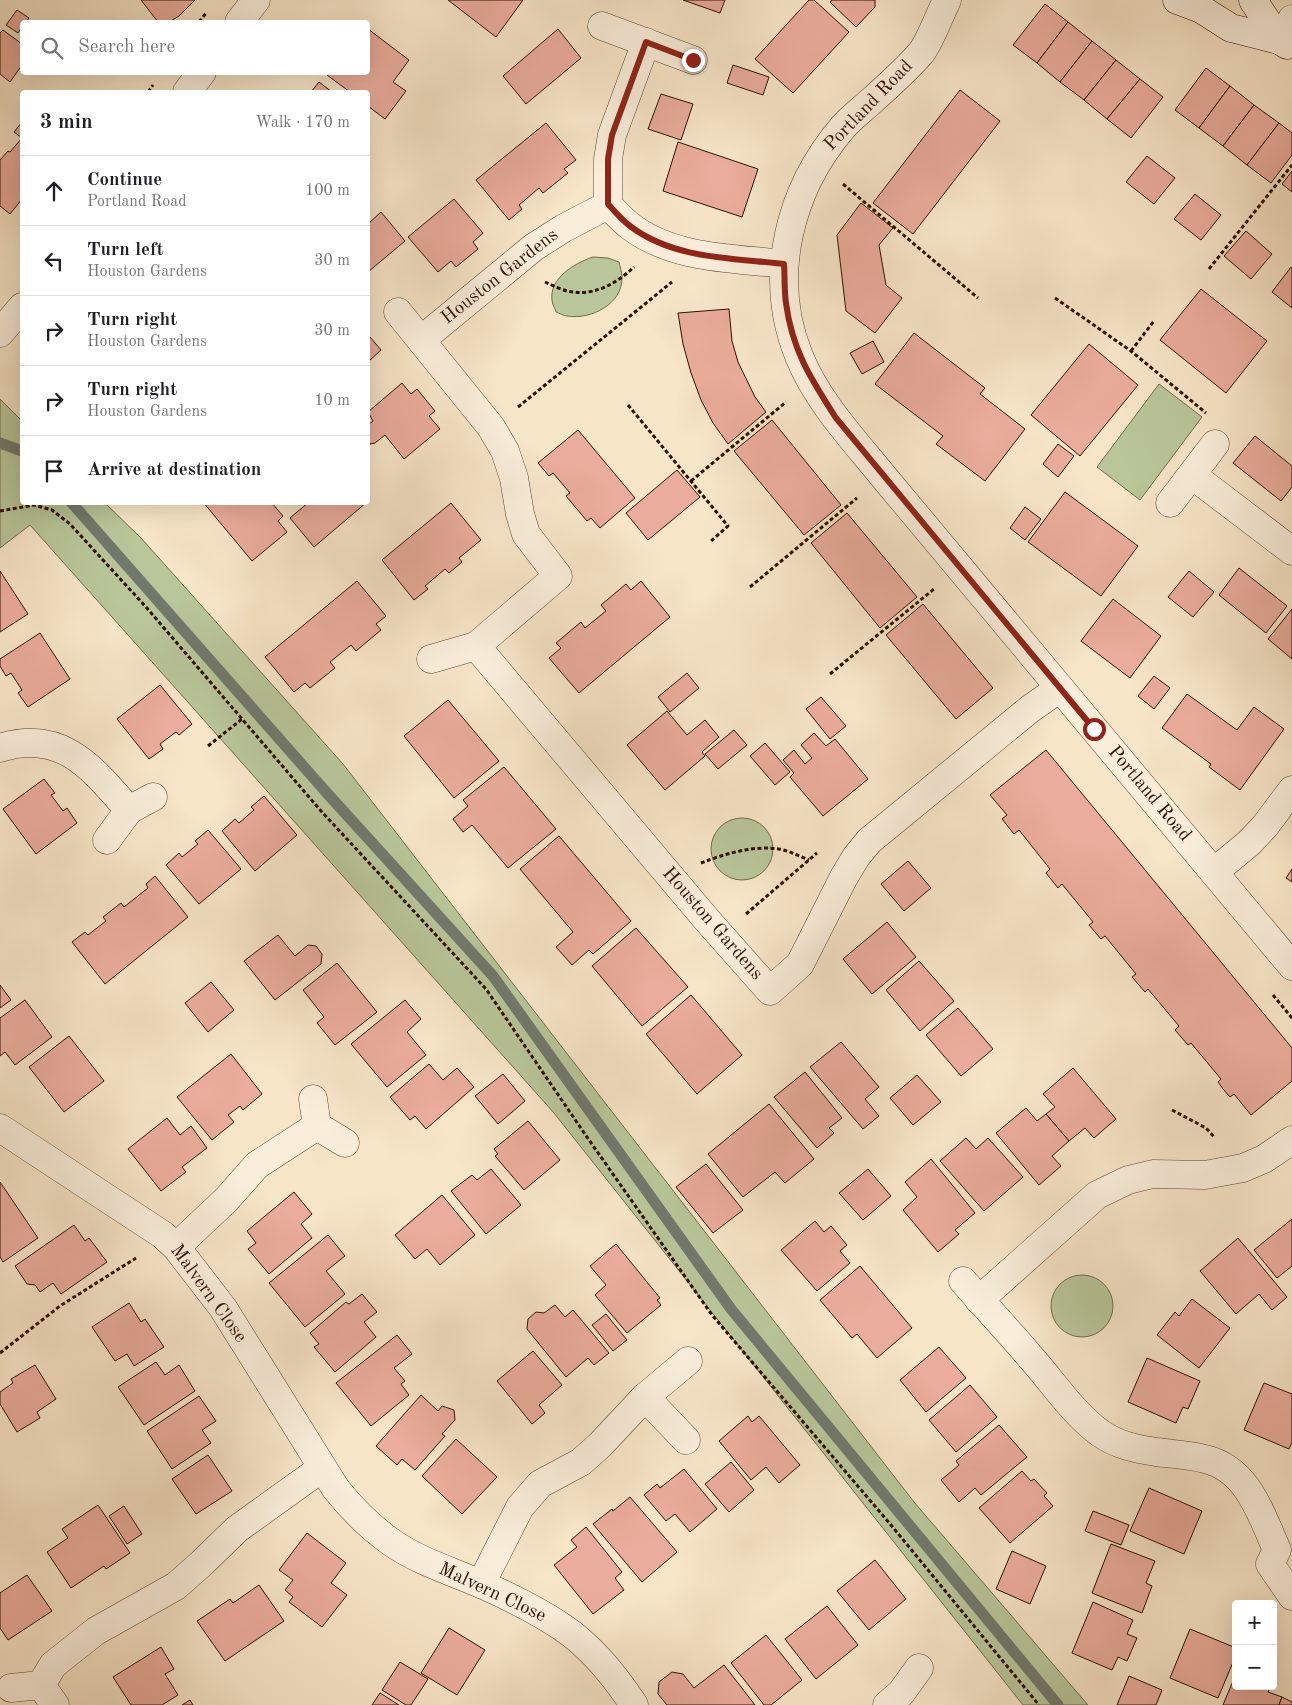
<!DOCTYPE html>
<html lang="en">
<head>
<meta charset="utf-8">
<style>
	:root { --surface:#fff; --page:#f2f2f2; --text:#202124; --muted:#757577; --line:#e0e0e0 }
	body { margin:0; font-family:"Old Standard TT",serif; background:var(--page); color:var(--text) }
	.controls { position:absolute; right:15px; bottom:15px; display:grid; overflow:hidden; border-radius:5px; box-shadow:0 5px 20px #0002 }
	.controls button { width:45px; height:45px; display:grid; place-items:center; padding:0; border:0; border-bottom:1px solid var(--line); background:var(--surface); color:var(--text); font:25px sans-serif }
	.stop { position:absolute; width:15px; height:15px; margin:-11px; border:4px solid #8f2418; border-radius:50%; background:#fff }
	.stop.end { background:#8f2418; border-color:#fff; box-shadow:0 1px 5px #0008 }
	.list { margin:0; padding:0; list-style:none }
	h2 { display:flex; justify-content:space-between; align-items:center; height:65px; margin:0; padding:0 20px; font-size:21px }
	h2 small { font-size:16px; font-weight:400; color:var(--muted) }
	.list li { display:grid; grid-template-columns:32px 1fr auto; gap:15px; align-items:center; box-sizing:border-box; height:70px; padding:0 20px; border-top:1px solid var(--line) }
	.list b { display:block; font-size:19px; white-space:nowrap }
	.list p { margin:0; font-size:16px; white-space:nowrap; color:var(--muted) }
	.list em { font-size:16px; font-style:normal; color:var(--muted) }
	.icon { flex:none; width:28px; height:28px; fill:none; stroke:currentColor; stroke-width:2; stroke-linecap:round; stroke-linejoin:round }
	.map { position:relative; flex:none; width:1292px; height:1705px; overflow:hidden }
	.search { position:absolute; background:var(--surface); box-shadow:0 5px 20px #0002; left:20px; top:20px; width:350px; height:55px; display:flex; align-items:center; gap:12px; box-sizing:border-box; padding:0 18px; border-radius:5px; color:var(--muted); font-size:19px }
	.panel { position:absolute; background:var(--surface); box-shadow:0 5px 20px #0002; left:20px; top:90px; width:350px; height:415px; border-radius:5px }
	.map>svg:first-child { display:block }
	.green { fill:#b8c69a; stroke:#736a4d }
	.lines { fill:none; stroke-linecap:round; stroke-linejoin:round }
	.stream { stroke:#71796d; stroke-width:11 }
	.building { fill:#eaac9c; stroke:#2e0f00 }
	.street-casing { stroke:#604432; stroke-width:29 }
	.secondary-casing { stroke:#2e0f00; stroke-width:29 }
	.path { stroke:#2e0f00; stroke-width:3; stroke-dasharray:4 2.5; stroke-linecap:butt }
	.street { stroke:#faeedb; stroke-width:28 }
	.secondary { stroke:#faeedb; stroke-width:28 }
	.route { stroke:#8f2418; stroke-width:6 }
	.labels { text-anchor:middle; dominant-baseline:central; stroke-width:5; stroke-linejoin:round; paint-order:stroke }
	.street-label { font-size:19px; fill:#2e0f00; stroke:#faeedb }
</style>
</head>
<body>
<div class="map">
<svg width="1292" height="1705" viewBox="0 0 1292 1705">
	<rect width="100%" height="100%" fill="#f7e5c8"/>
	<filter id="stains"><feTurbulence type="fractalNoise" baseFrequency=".004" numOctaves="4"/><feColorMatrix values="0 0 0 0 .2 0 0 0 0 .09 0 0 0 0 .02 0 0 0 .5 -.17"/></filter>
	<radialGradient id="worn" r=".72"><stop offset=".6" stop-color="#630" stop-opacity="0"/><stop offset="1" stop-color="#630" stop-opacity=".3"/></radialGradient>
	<g class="green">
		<path d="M593,257L608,258L619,262C620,267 622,272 622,277C623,304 591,320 567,316C564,316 559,313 556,312C555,308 552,304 552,300C549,278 575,263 593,257Z"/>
		<path d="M1159,384L1202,417L1140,500L1097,467Z"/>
		<path d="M0,399L22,421V502L105,503L141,538L343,764L914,1502L1088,1705H1023L554,1113L30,525L0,548Z"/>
		<circle cx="742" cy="849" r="31"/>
		<circle cx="1082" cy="1306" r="31"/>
	</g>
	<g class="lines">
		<g class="stream">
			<path d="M0,443L22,451"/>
			<path d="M71,502L326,792L493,976L731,1309L1058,1705"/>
		</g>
	</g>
	<g class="building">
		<path d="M141,0H195L179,16L169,22H158Z"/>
		<path d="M448,0H523L496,37Z"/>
		<path d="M683,0H725L720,13Z"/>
		<path d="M809,0H814L849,32L793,93L755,59Z"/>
		<path d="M832,0H875V7L856,27L830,2Z"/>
		<path d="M1045,4L1068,22L1037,63L1013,45Z"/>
		<path d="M17,10L29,18L26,22H22V27L18,33L6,25Z"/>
		<path d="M1068,22L1092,41L1060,82L1037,63Z"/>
		<path d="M368,29L409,60L393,82L406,91L385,119L368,106V92H350L327,75L329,72H368Z"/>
		<path d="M558,29L581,58L526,104L503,76Z"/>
		<path d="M3,30L22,44V65L10,82L0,74V33Z"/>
		<path d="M1092,41L1116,60L1084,100L1060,82Z"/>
		<path d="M1116,60L1140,79L1107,119L1084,100Z"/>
		<path d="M733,65L769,77L763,95L727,83Z"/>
		<path d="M1206,68L1230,86L1199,128L1175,110Z"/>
		<path d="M1140,79L1163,97L1131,138L1107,119Z"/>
		<path d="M319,82L332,92H311Z"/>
		<path d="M1230,86L1254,105L1223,146L1199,128Z"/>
		<path d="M960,90L1000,121L913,234L873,203Z"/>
		<path d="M661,94L693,104L681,140L648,129Z"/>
		<path d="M1254,105L1279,123L1247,165L1223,146Z"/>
		<path d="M22,122V199L10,214L0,206V160L8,151L10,152L22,138L14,132Z"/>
		<path d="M546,123L576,160L564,169L568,173L543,193L539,188L519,205L522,209L509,220L476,180Z"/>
		<path d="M1279,123L1292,133V155L1271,183L1247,165Z"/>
		<path d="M678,142L758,169L742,217L663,191Z"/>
		<path d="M1147,156L1175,178L1154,204L1126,182Z"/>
		<path d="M1292,171V192L1282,184Z"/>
		<path d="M1195,194L1221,215L1201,240L1174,219Z"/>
		<path d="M454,199L483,233L473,242L478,249L456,267L451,261L438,272L408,237Z"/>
		<path d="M861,203L893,228L879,245L886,285L902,298L875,333L846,311L837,235Z"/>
		<path d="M381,212L405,241L368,272V224Z"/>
		<path d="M1246,231L1272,254L1251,279L1224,256Z"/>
		<path d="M1291,267L1292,268V308L1272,292Z"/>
		<path d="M1201,289L1267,341L1226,393L1160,340Z"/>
		<path d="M729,309L732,341L738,362L755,397L766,412L728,444L713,423L701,400L691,373L683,344L678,313Z"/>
		<path d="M914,333L985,388L980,394L1025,429L985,481L936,444L943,436L875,384Z"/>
		<path d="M370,337L381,350L368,362V339Z"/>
		<path d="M873,341L884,362L862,374L850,353Z"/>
		<path d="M1089,344L1138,385L1080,456L1031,415Z"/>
		<path d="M402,383L411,394L417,389L435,411L429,416L440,429L404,459L385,435L375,443L370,444L368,441V425L373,421L368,412Z"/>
		<path d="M772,420L841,505L804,535L734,451Z"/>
		<path d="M578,430L635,498L600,528L591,518L587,521L566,496L570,493L553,473L549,476L538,463Z"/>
		<path d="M1255,436L1292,466V487L1281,501L1233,463Z"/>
		<path d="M1058,444L1074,456L1058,477L1043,464Z"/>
		<path d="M677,470L700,497L648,540L626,513Z"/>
		<path d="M1065,492L1138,546L1101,596L1028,542Z"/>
		<path d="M203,502H271L283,516L278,521L287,532L252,561Z"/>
		<path d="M309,502H367L314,547L290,518Z"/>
		<path d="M451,503L481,540L459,558L462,562L449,573L445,569L425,586L428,589L414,600L382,560Z"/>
		<path d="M1025,507L1041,519L1025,540L1010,528Z"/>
		<path d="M847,513L917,597L880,628L811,543Z"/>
		<path d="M1239,568L1287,606L1266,633L1219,595Z"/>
		<path d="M0,571L28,614L0,632Z"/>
		<path d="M1189,571L1214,592L1193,617L1168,597Z"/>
		<path d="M357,581L386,616L376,624L381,630L356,651L351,645L330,662L335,668L310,688L305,683L294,692L265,657Z"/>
		<path d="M641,581L670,617L579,693L549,658L561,648L556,643L581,622L585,628L606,611L601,605L626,584L631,590Z"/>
		<path d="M1113,599L1161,636L1130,678L1081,641Z"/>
		<path d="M923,604L993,688L956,719L886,635Z"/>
		<path d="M1292,609V659L1268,639Z"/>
		<path d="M40,633L70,679L28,707L18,693L22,690L11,673L6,676L0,666V659Z"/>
		<path d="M687,673L699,688L670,712L658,697Z"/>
		<path d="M1154,676L1170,688L1154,709L1138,696Z"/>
		<path d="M160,685L192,724L179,735L176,732L160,744L163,749L149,759L117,719Z"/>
		<path d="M1187,694L1237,730L1254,707L1284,729L1240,790L1209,767L1211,764L1162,728Z"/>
		<path d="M821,697L846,726L830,739L806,709Z"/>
		<path d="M448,700L499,761L454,798L404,736Z"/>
		<path d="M667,711L687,735L705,720L719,737L702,752L705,756L665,790L627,745Z"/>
		<path d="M734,730L747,745L718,769L705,754Z"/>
		<path d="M814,733L826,746L835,739L868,779L823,816L790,777L794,773L783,760L794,750L805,764L812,758L801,745Z"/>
		<path d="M765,743L790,772L775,785L750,756Z"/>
		<path d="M1046,750L1292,1048V1081L1251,1115L1234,1094L1230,1097L1223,1089L1218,1082L1221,1079L1191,1043L1188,1045L1175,1030L1179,1026L1148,989L1145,992L1132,977L1136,974L1105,936L1101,939L1089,925L1093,922L1062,884L1058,888L1046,873L1050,869L1019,830L1014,834L1002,819L1007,815L990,795Z"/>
		<path d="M504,767L556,829L508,868L472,825L463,832L453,819L468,806L463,800Z"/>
		<path d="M44,779L55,793L51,795L63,811L67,808L77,823L36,854L3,809Z"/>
		<path d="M264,796L297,835L255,871L222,831L235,819L239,823L254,810L251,807Z"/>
		<path d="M208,830L241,869L199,904L166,865L179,853L182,857L198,844L195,841Z"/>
		<path d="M559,836L631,921L593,954L589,950L572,965L556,947L573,932L520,869Z"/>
		<path d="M908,861L931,888L904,911L881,884Z"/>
		<path d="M1292,869V882L1286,878Z"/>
		<path d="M155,876L188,917L105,984L72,942L85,932L88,935L106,921L103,917L121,903L124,907L148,888L146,884Z"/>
		<path d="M887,922L916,957L872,994L843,959Z"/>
		<path d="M636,928L688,987L642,1026L592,966Z"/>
		<path d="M278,935L295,956L308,945L316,946L322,954L321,964L275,1000L244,961Z"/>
		<path d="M919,961L954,1001L920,1031L886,990Z"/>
		<path d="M337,963L377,1012L335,1045L317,1023L324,1017L303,990Z"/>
		<path d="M211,982L234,1010L208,1032L185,1003Z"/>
		<path d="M0,985L11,1000L0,1008Z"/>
		<path d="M691,995L742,1055L697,1094L646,1034Z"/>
		<path d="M25,1000L52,1037L15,1065L5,1052L0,1056V1018Z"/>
		<path d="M405,1000L421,1019L407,1032L426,1055L387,1087L351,1044Z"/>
		<path d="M958,1008L993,1049L961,1076L926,1035Z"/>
		<path d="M69,1036L104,1081L64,1112L29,1067Z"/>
		<path d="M841,1042L879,1087L865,1099L879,1116L863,1129L810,1067Z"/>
		<path d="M231,1054L262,1094L243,1110L240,1106L228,1115L234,1122L212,1140L177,1097Z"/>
		<path d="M429,1064L443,1080L457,1068L474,1087L426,1129L415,1116L410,1120L390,1097Z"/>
		<path d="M1073,1068L1116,1119L1094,1138L1085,1128L1069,1141L1046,1114L1055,1107L1043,1094Z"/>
		<path d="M805,1072L842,1118L829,1128L834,1133L817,1148L774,1097Z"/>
		<path d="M503,1074L525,1101L498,1124L475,1096Z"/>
		<path d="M917,1075L941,1102L913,1125L890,1098Z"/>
		<path d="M769,1104L814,1159L785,1183L775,1172L743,1197L708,1154Z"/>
		<path d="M1026,1108L1037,1121L1046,1114L1069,1141L1052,1156L1061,1166L1039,1185L996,1133Z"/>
		<path d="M167,1118L180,1135L191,1126L207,1148L182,1167L186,1172L161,1191L128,1149Z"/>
		<path d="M528,1121L560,1160L524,1190L495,1156L498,1154L494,1149Z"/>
		<path d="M966,1138L976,1149L988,1138L1023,1177L984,1211L940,1161Z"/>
		<path d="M931,1159L975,1213L955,1230L959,1234L938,1252L903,1210L917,1197L905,1182Z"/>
		<path d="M706,1164L743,1210L713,1233L676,1187Z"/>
		<path d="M491,1169L521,1205L486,1234L451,1191L472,1175L477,1180Z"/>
		<path d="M868,1169L891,1196L863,1220L839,1193Z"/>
		<path d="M0,1182L38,1238L3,1262L0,1257Z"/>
		<path d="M294,1192L312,1214L301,1224L312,1238L269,1274L248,1249L256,1243L247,1231Z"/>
		<path d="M442,1195L475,1235L440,1265L427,1249L415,1259L395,1235Z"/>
		<path d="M1292,1219V1266L1277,1278L1254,1250Z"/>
		<path d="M815,1221L824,1232L831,1226L847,1245L840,1251L850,1263L817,1291L781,1250Z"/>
		<path d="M74,1225L85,1241L89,1238L107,1262L61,1294L53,1283L40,1292L35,1285L27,1284L15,1266Z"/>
		<path d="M328,1235L345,1256L326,1271L345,1294L305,1327L269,1283Z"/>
		<path d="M1238,1238L1287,1297L1272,1310L1259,1294L1236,1314L1200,1271Z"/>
		<path d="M616,1244L660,1298L657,1300L661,1305L627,1333L595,1295L606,1285L590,1266Z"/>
		<path d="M860,1266L912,1328L877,1358L857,1334L852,1338L820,1300Z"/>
		<path d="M362,1294L377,1312L364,1322L376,1337L335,1372L314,1347L319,1344L310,1333L346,1302L349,1304Z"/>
		<path d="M1192,1299L1230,1328L1199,1368L1157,1335L1175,1312L1179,1316Z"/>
		<path d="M129,1303L141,1322L145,1319L164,1347L134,1366L127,1354L115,1361L92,1327Z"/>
		<path d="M555,1305L565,1317L573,1310L609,1353L594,1365L588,1358L566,1377L527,1329L528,1319L536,1312L544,1313Z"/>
		<path d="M606,1314L627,1340L613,1351L592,1325Z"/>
		<path d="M397,1335L412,1354L394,1368L405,1381L401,1384L409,1395L371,1426L336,1383Z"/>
		<path d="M939,1347L966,1378L926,1412L900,1380Z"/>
		<path d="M533,1351L562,1385L539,1405L545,1413L532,1424L497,1381Z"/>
		<path d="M1147,1358L1200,1381L1188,1409L1183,1407L1176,1423L1128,1402Z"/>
		<path d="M156,1362L165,1375L179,1365L195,1391L144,1425L118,1387Z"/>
		<path d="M35,1365L56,1399L37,1412L40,1418L17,1432L0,1404V1392L13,1383L11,1379Z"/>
		<path d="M1264,1383L1292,1394V1442L1289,1449L1244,1430Z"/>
		<path d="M970,1385L997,1417L956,1452L929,1420Z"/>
		<path d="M421,1395L438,1411L442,1406L454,1410L455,1420L442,1434L445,1436L415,1470L402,1459L397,1465L376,1446Z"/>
		<path d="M199,1396L216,1421L202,1430L211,1443L172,1469L147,1431Z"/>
		<path d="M748,1416L752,1422L759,1416L800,1465L779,1483L766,1467L751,1480L719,1441Z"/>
		<path d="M999,1425L1027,1457L981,1495L975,1488L959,1502L941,1480L959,1465L956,1461Z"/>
		<path d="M456,1439L497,1477L462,1514L422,1476Z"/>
		<path d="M208,1455L232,1491L196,1514L172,1479Z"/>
		<path d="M731,1462L754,1490L729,1512L705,1484Z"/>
		<path d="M684,1469L717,1509L690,1532L675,1514L666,1521L644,1495L657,1484L660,1488Z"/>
		<path d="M1022,1471L1031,1481L1034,1479L1047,1493L1044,1496L1053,1506L1010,1543L979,1508Z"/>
		<path d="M1149,1488L1202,1511L1184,1554L1130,1531Z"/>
		<path d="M630,1497L677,1552L642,1582L593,1524L612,1509L613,1511Z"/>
		<path d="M98,1505L130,1553L106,1569L104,1566L71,1588L47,1552L68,1538L62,1529Z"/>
		<path d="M124,1506L142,1534L127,1544L109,1516Z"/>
		<path d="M1093,1511L1129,1525L1121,1545L1085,1531Z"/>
		<path d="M586,1527L622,1572L615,1578L624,1590L593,1614L554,1565L577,1547L571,1540Z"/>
		<path d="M307,1533L346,1563L331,1583L347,1595L322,1627L289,1602L293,1597L285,1590L293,1580L279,1570Z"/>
		<path d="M1111,1544L1155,1561L1146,1583L1152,1586L1142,1613L1092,1593Z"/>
		<path d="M1012,1551L1046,1566L1030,1604L996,1589Z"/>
		<path d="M875,1560L906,1599L869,1630L837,1591Z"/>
		<path d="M27,1575L52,1611L8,1640L0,1628V1593Z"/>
		<path d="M259,1585L284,1621L225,1661L197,1621L230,1599L233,1603Z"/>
		<path d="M1093,1602L1133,1620L1127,1634L1137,1638L1127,1661L1118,1657L1112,1670L1072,1653Z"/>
		<path d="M827,1606L858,1645L816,1679L785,1639Z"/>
		<path d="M449,1628L485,1650L457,1695L421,1673Z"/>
		<path d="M1190,1629L1236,1648V1655L1218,1698L1170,1678Z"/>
		<path d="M766,1635L802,1680L771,1705H764L731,1663Z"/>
		<path d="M161,1647L174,1669L165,1674L178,1695L162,1705H131L113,1677Z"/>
		<path d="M400,1662L428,1679L411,1705H406L382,1690Z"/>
		<path d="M724,1665L755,1705H667L658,1694L659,1682L672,1672L683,1674L694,1688Z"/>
		<path d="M1236,1674V1686H1271L1268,1692L1282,1697L1279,1705H1223Z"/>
		<path d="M1129,1676L1162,1690L1156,1705H1117Z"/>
		<path d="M380,1693L399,1705H372Z"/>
		<path d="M1282,1697L1292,1702V1705H1279Z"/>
		<path d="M190,1700L193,1705H182Z"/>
	</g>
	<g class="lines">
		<g class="street-casing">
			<g id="street">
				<path d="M947,0C940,14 929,44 920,54C904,72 886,88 868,104C860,111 851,118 843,127C789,190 767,277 799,356C817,401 853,439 883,476L1292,966"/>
				<path d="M239,22L256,0"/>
				<path d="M602,26L693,60"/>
				<path d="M1279,40L1292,19"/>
				<path d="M187,92L202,72"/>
				<path d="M608,205V159L612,135L646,42"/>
				<path d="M398,312L491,427L505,451L514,478L520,514L526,534L558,576L476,646L431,659"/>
				<path d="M0,333L22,307"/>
				<path d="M421,340L534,247L564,228L608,205C615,212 622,220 630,226C673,259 732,258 784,264"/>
				<path d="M1192,475L1292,551"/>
				<path d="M1170,503L1215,444"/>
				<path d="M476,646L707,920L770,991L800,964L844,877L856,857L869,841L1030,709L1060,688"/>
				<path d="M0,748C62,728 93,769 129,810"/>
				<path d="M107,840L129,810L153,797"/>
				<path d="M1214,872L1249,843L1265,826L1292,790"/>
				<path d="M313,1099L317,1126L345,1143"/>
				<path d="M0,1128L163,1235L176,1247L223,1308L336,1489C352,1509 370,1527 391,1542C418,1561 451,1571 481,1584C508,1596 537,1610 562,1627C592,1647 615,1676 634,1705"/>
				<path d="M176,1247L226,1200L257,1165L317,1126"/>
				<path d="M963,1281C986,1307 1010,1333 1033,1360C1055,1385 1073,1413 1100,1433C1117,1445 1136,1449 1156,1452C1172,1454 1189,1455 1205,1459C1248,1469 1261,1514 1277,1550L1270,1564L1292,1596"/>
				<path d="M979,1300L1097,1195L1128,1180L1153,1174L1205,1175L1243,1168L1264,1159L1292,1140"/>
				<path d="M645,1397L686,1440"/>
				<path d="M481,1584L520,1507L540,1484L581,1462L600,1445L645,1397L688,1361"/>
				<path d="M41,1685L53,1665L96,1631L176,1586L202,1563L237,1529L322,1468"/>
				<path d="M11,1688L41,1685L55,1705"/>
				<path d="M887,1705L901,1693L919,1668"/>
			</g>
		</g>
		<g class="secondary-casing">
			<g id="secondary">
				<path d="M1177,0L1201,9L1231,28L1279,40"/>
				<path d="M1253,0L1279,40L1287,45"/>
			</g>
		</g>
		<g class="path">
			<path d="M199,22L206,13"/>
			<path d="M148,92L153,85"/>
			<path d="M843,184L978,298"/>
			<path d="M1209,269L1292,165"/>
			<path d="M545,282C554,286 565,292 574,292C597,295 618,282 634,267"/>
			<path d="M1055,298L1131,351L1206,413"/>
			<path d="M1131,351L1154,321"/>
			<path d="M628,405L728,526L711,541"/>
			<path d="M518,407L672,282"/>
			<path d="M691,481L786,402"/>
			<path d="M0,511L34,505L52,510L70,524L146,607L321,811L486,989L589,1140L712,1315L891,1525L1039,1705"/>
			<path d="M750,587L857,498"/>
			<path d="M830,674L934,589"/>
			<path d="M208,746L242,719"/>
			<path d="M701,863C724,854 754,845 779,849C790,851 799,856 809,860"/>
			<path d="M746,914L817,853"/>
			<path d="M1273,995L1292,1018"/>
			<path d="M1172,1110L1206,1128L1215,1138"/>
			<path d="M0,1353L60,1306L136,1258"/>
		</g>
		<use href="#street" class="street"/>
		<use href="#secondary" class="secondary"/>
	</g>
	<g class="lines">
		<path class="route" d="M693,60L646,42L612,135L608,159V204C615,212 622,220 630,226C673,259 732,258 784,264C785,277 784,290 786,303C792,350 811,379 836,418L1094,729"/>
	</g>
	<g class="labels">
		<g class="street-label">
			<text transform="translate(869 106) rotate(-46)">Portland Road</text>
			<text transform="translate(500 277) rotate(-38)">Houston Gardens</text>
			<text transform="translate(1149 794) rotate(50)">Portland Road</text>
			<text transform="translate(712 924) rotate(49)">Houston Gardens</text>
			<text transform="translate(208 1294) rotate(54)">Malvern Close</text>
			<text transform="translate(492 1593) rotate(25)">Malvern Close</text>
		</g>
	</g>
	<rect width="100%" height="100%" filter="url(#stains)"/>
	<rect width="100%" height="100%" fill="url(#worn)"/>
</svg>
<div class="controls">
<button>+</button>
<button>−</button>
</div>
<div class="stop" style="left:1094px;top:729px"></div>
<div class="stop end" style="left:693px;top:60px"></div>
<div class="search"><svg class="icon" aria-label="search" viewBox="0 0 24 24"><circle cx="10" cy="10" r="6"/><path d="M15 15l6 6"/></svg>Search here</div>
<section class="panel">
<h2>3 min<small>Walk · 170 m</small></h2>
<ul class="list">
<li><svg class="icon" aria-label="ahead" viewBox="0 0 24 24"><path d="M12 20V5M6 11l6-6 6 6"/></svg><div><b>Continue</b><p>Portland Road</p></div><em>100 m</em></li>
<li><svg class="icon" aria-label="left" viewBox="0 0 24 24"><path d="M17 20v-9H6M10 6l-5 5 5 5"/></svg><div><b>Turn left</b><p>Houston Gardens</p></div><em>30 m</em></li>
<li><svg class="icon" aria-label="right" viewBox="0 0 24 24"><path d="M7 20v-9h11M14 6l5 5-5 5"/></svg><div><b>Turn right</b><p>Houston Gardens</p></div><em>30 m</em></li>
<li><svg class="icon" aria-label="right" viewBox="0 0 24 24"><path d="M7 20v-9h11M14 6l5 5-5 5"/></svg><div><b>Turn right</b><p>Houston Gardens</p></div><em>10 m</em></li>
<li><svg class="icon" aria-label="arrive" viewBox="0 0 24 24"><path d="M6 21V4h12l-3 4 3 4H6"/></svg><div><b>Arrive at destination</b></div></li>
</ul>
</section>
</div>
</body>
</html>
